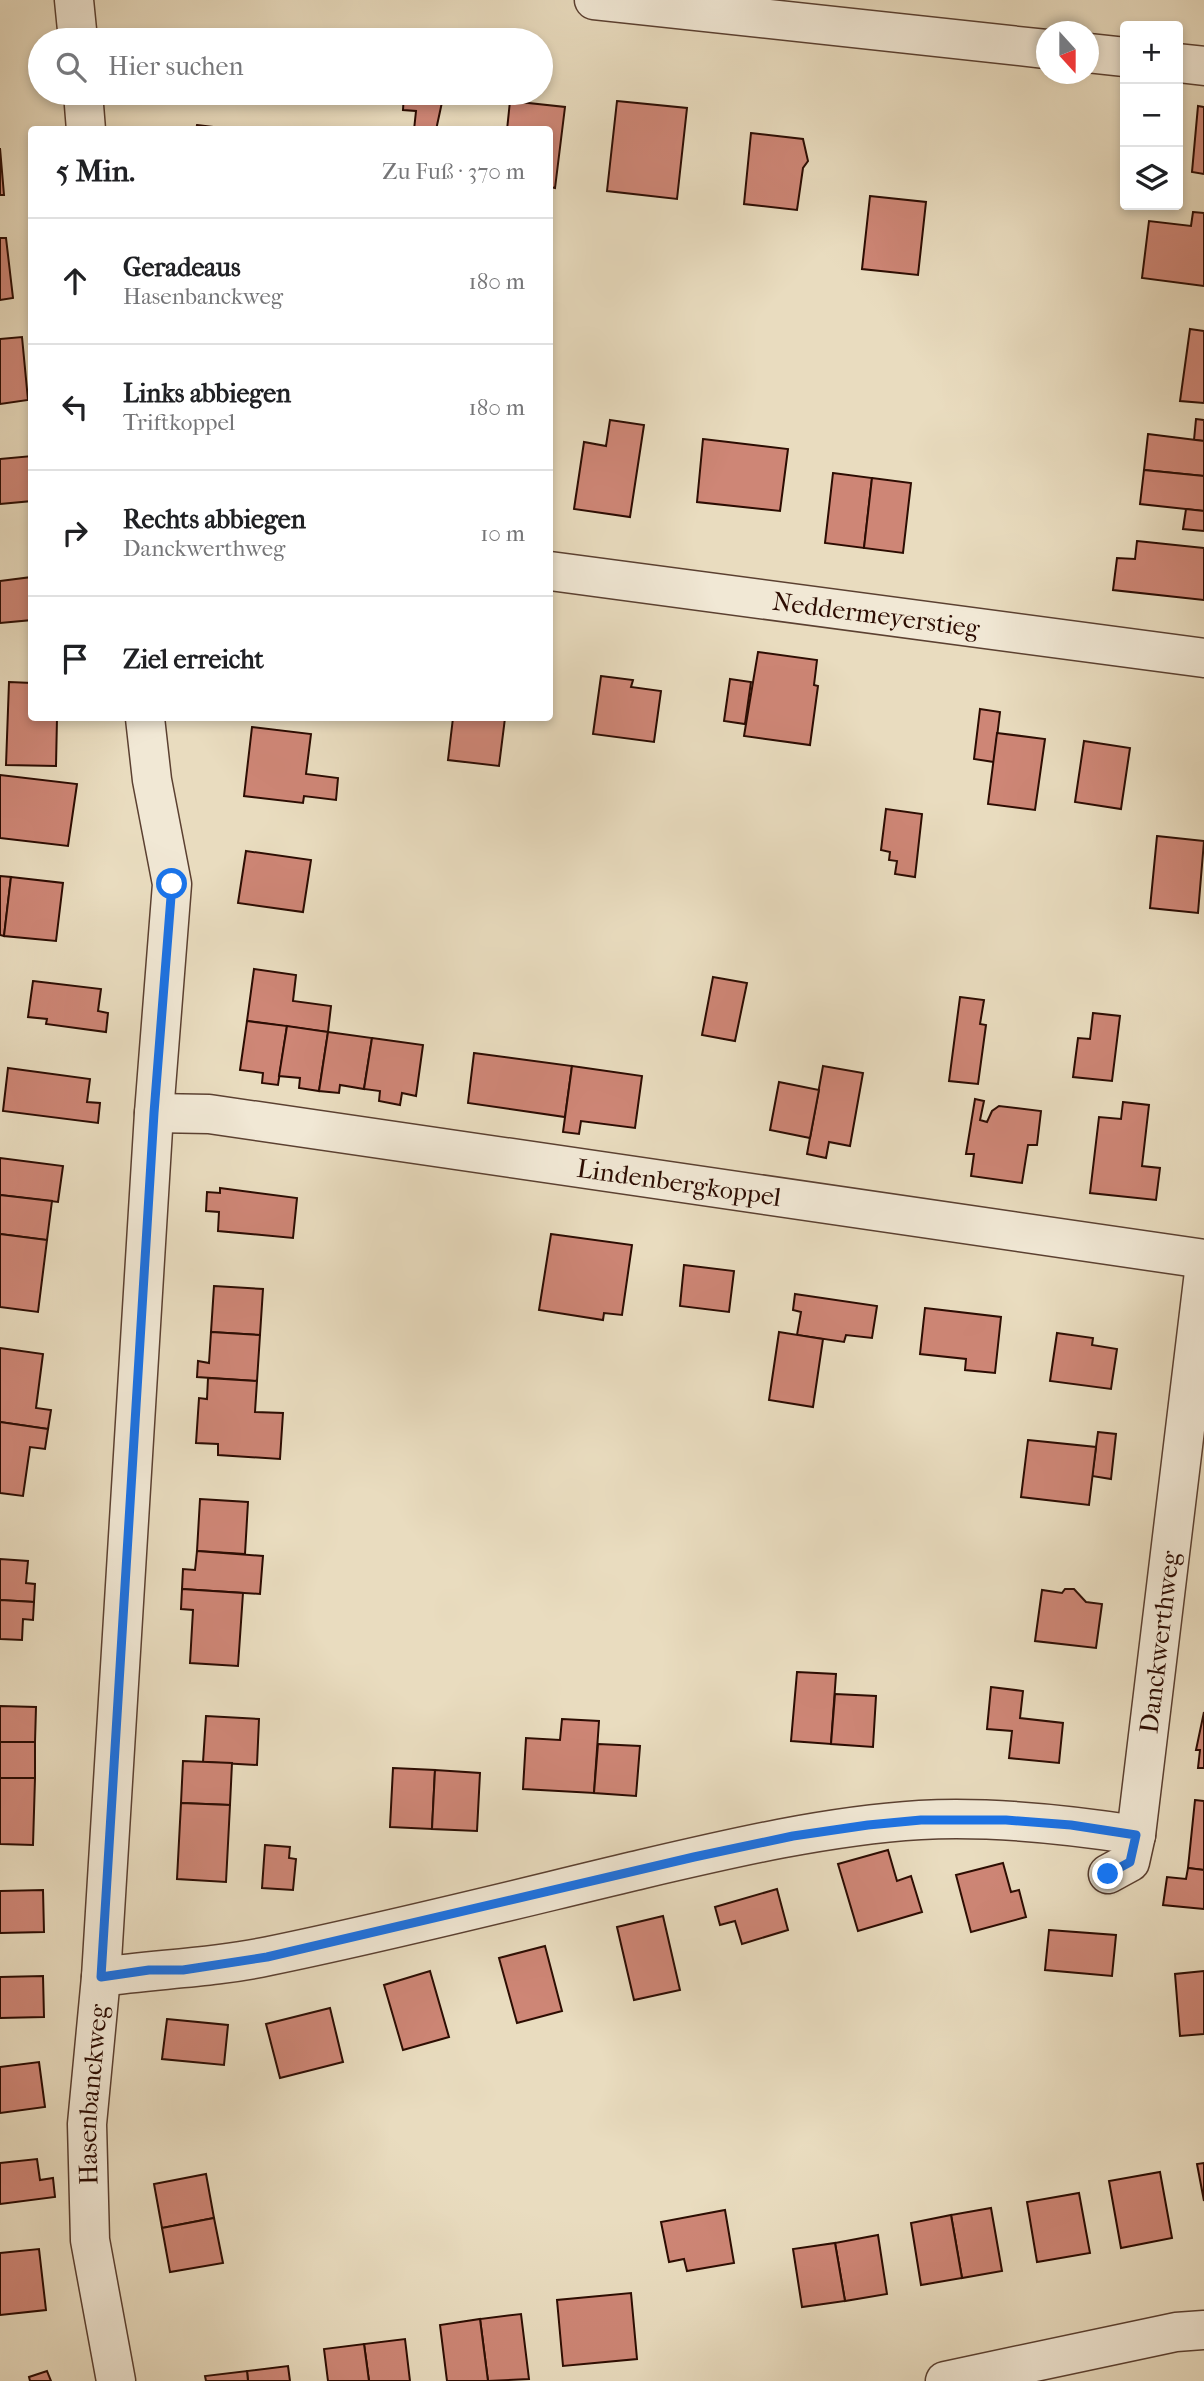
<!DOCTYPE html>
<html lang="de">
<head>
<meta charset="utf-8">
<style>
	:root { --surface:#fff; --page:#f2f2f2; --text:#202124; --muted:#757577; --line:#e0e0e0 }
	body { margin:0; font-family:"IM FELL French Canon",serif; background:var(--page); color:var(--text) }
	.controls { position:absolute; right:21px; top:21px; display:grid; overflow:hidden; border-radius:7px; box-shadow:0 4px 10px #0003 }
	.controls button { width:63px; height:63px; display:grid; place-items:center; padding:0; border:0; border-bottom:2px solid var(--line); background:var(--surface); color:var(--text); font:35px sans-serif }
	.compass { position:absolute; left:1036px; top:21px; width:63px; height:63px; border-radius:50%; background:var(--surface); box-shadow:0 4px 10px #0003; rotate:159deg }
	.stop { position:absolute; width:21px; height:21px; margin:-16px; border:5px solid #1a73e8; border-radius:50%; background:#fff }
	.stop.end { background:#1a73e8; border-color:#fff; box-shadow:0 2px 7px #0008 }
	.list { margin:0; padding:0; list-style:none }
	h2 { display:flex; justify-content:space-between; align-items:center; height:91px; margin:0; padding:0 28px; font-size:30px }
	h2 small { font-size:23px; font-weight:400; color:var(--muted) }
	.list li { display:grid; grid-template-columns:46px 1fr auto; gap:21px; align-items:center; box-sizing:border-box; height:126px; padding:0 28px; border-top:2px solid var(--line) }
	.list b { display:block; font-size:26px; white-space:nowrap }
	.list p { margin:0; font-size:23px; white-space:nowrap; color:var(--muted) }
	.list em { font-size:23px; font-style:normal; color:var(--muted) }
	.icon { flex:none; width:38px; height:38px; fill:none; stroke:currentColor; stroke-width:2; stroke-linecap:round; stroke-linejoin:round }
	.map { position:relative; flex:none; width:1204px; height:2381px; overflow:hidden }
	.search { position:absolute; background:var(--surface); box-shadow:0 4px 10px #0003; left:28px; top:28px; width:525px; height:77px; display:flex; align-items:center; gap:18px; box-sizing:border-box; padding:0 24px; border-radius:38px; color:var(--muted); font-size:26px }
	.panel { position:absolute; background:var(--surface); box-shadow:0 4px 10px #0003; left:28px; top:126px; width:525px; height:595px; border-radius:7px }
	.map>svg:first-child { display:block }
	.building { fill:#ce8676; stroke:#2c0c02; stroke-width:2 }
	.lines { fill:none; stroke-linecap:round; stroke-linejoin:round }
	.minor-casing { stroke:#5b4031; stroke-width:41 }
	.minor { stroke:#f1e8d5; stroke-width:38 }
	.route { stroke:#1a73e8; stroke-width:9 }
	.labels { text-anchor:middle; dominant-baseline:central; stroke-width:6; stroke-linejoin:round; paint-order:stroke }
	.street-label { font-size:26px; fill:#2c0c02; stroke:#f1e8d5 }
</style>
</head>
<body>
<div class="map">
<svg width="1204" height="2381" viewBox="0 0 1204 2381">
	<rect width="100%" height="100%" fill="#e9dcbf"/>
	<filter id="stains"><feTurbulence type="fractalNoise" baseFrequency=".00286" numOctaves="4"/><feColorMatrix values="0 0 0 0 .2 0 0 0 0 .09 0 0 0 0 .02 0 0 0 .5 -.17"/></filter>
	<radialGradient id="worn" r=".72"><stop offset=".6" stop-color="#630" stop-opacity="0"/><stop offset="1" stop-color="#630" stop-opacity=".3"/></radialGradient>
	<g class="building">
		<path d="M183,33L240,40H182Z"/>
		<path d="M201,93H254L253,100Z"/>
		<path d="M404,93H444L436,130H414L416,111L403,110Z"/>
		<path d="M510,101L565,107L555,188L550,187V130H507Z"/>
		<path d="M617,101L687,108L677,199L607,191Z"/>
		<path d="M1198,106L1204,107V174L1192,172Z"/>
		<path d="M197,125L238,130H196Z"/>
		<path d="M751,133L803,139L808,161L803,168L797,210L744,204Z"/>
		<path d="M0,148L4,195H0Z"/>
		<path d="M870,196L926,202L918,275L862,269Z"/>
		<path d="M1193,212L1204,213V286L1142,278L1149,221L1191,226Z"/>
		<path d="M0,238H6L13,298L0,300Z"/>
		<path d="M1190,329L1204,331V403L1180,401Z"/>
		<path d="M22,337L28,400L0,404V339Z"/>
		<path d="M1196,419L1204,420V441L1194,440Z"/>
		<path d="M610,420L644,425L630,517L574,509L584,442L606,446Z"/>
		<path d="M1148,434L1204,441V476L1144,470Z"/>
		<path d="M703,439L788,449L780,511L697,502Z"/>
		<path d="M32,456V501L0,504V459Z"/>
		<path d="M1144,470L1204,476V511L1140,504Z"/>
		<path d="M833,473L872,478L864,548L825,543Z"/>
		<path d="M872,478L911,483L903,553L864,548Z"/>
		<path d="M1186,509L1204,511V531L1183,529Z"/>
		<path d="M1137,541L1204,548V600L1113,590L1117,558L1135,559Z"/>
		<path d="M32,577V620L0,623V581Z"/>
		<path d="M758,652L817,660L814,685L818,686L810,745L744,736Z"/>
		<path d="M601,676L633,680L631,687L661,691L654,742L593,734Z"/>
		<path d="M730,679L751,682L745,724L724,721Z"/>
		<path d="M9,682L32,683V718H57L56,766L6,765Z"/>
		<path d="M980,709L1000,712L994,762L974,759Z"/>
		<path d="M453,718H505L499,766L448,760Z"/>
		<path d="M252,727L311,734L306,774L338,778L336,800L304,796L303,803L244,796Z"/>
		<path d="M997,733L1045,739L1035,810L988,804Z"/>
		<path d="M1084,741L1130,748L1121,809L1075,802Z"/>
		<path d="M0,775L77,784L68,846L0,838Z"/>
		<path d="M886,809L922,814L915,877L895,874L897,861L889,860L890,852L881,850Z"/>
		<path d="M1157,836L1204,841L1198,913L1150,908Z"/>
		<path d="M246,851L311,860L303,912L238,903Z"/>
		<path d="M0,876L11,877L4,936L0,935Z"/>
		<path d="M11,877L63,883L56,941L4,936Z"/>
		<path d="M254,969L296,975L293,1001L331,1006L328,1032L247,1021Z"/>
		<path d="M713,977L747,983L735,1041L702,1035Z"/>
		<path d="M33,981L101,989L98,1011L108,1013L106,1032L46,1024L47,1019L28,1017Z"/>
		<path d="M960,997L984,1000L980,1024L986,1025L978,1084L949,1081Z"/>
		<path d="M1093,1013L1120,1016L1112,1081L1073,1077L1078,1038L1090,1039Z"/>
		<path d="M247,1021L287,1026L278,1085L262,1083L263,1073L240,1070Z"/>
		<path d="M287,1026L328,1032L319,1091L299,1088L300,1078L279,1076Z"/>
		<path d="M328,1032L372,1038L364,1089L340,1085L339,1093L319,1091Z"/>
		<path d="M372,1038L423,1045L416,1096L402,1093L400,1105L379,1101L380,1091L364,1089Z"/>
		<path d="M474,1053L572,1066L565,1117L468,1103Z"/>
		<path d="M572,1066L642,1076L635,1128L581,1121L579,1134L563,1132Z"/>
		<path d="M823,1066L863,1073L850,1146L829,1142L826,1158L807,1154Z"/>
		<path d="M8,1068L90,1079L87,1102L100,1103L98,1123L3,1111Z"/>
		<path d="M779,1082L819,1090L810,1138L770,1130Z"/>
		<path d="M975,1099L984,1101L980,1120L987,1122L992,1111L999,1106L1041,1111L1037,1145H1028L1022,1183L971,1176L974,1154H966Z"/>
		<path d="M1123,1102L1149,1105L1142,1166L1160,1168L1156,1200L1090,1193L1099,1117L1121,1119Z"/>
		<path d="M0,1158L63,1166L58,1202L0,1195Z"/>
		<path d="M220,1188L297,1198L293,1238L218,1231L219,1212L206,1211L207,1192L220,1193Z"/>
		<path d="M0,1195L52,1201L47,1240L0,1234Z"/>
		<path d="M0,1234L47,1240L38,1312L0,1307Z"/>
		<path d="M551,1234L632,1245L622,1315L604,1313L603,1320L539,1310Z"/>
		<path d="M684,1265L734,1271L729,1312L680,1306Z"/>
		<path d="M214,1286L263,1289L260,1335L211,1332Z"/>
		<path d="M795,1294L877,1306L872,1338L846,1335L844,1342L797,1335L801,1312L793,1310Z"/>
		<path d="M925,1308L1001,1317L995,1373L965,1370L966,1359L920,1354Z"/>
		<path d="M211,1332L260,1335L257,1381L197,1377L198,1361L209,1363Z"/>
		<path d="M779,1332L823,1339L813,1407L769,1400Z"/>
		<path d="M1057,1333L1093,1338L1092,1345L1117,1349L1111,1389L1050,1381Z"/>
		<path d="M0,1348L43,1354L36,1408L51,1410L48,1429L0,1422Z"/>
		<path d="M208,1378L257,1381L255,1412L283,1413L280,1459L218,1455V1444L196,1443L199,1398L207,1399Z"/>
		<path d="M0,1422L48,1429L45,1449L30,1447L23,1496L0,1493Z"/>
		<path d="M1098,1432L1116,1434L1111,1479L1092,1476Z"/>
		<path d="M1028,1440L1096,1447L1089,1505L1021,1497Z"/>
		<path d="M200,1499L248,1502L245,1554L197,1551Z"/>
		<path d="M197,1551L263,1556L260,1594L182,1589L183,1569L195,1570Z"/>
		<path d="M0,1559L28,1561L26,1583L35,1584L34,1602L0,1600Z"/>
		<path d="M182,1589L243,1593L238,1666L190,1663L193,1610L181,1609Z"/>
		<path d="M1065,1589H1074L1086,1602L1102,1604L1096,1648L1035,1641L1042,1590L1062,1593Z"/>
		<path d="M0,1600L34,1602L33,1620L23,1619L22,1640L0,1639Z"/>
		<path d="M797,1672L836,1674L831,1744L791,1741Z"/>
		<path d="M991,1687L1023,1691L1020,1718L1063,1723L1059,1763L1009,1758L1012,1731L987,1729Z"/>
		<path d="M835,1694L876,1696L873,1747L831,1744Z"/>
		<path d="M0,1706L36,1707L35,1742H0Z"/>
		<path d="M1204,1712V1768H1198L1200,1750H1196Z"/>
		<path d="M206,1716L259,1719L257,1765L203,1762Z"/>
		<path d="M562,1719L599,1721L594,1793L523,1789L526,1738L560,1740Z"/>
		<rect x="0" y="1742" width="35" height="36"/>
		<path d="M598,1744L640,1746L636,1796L594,1793Z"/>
		<path d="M183,1761L232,1763L230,1805L181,1803Z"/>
		<path d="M393,1768L435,1770L432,1829L390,1827Z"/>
		<path d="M435,1770L480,1773L477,1831L432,1829Z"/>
		<path d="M0,1778H35L33,1845L0,1844Z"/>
		<path d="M1195,1800L1204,1801V1870L1188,1868Z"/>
		<path d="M181,1803L230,1805L226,1882L177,1879Z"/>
		<path d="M265,1845L290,1847L289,1858L296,1859L293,1890L262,1888Z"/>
		<path d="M888,1850L897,1881L911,1876L922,1912L858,1931L838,1864Z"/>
		<path d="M1003,1863L1011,1892L1019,1890L1026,1917L971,1932L956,1875Z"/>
		<path d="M1188,1868L1204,1870V1909L1163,1905L1167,1877L1186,1879Z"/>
		<path d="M777,1889L788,1930L742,1944L735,1921L720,1925L715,1907Z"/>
		<path d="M43,1890L44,1932L0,1933V1891Z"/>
		<path d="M663,1916L680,1990L634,2000L617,1927Z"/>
		<path d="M1049,1930L1116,1935L1112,1976L1045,1970Z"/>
		<path d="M545,1946L562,2011L517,2023L499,1958Z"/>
		<path d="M430,1971L449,2037L403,2050L384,1985Z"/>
		<path d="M1204,1971V2034L1180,2036L1175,1974Z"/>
		<path d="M43,1976L44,2017L0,2018V1977Z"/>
		<path d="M330,2008L343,2062L280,2078L266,2024Z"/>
		<path d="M167,2019L228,2025L224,2065L162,2059Z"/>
		<path d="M39,2062L45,2107L0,2113V2067Z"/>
		<path d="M37,2159L40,2180L53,2178L55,2197L0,2204V2163Z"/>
		<path d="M1204,2163V2201L1197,2164Z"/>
		<path d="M1160,2172L1172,2238L1121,2248L1109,2181Z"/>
		<path d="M206,2174L214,2218L162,2228L154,2184Z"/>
		<path d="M1079,2193L1090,2253L1037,2262L1027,2202Z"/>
		<path d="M991,2208L1002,2271L962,2278L951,2215Z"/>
		<path d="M725,2210L734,2263L687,2271L684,2259L669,2262L661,2222Z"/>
		<path d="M951,2215L962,2278L921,2285L911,2223Z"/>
		<path d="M214,2218L223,2263L170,2272L162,2228Z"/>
		<path d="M878,2235L887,2294L845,2301L835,2243Z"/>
		<path d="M835,2243L845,2301L802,2307L793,2249Z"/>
		<path d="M39,2249L46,2310L0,2315V2253Z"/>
		<path d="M631,2293L637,2359L563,2366L557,2300Z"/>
		<path d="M521,2314L529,2379L488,2381L480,2319Z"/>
		<path d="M480,2319L488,2381H447L440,2325Z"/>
		<path d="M405,2339L410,2381H369L364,2344Z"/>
		<path d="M364,2344L369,2381H328L324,2349Z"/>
		<path d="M288,2366L290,2381H248L247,2371Z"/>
		<path d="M47,2371L51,2381H30L29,2377Z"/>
		<path d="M247,2371L248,2381H206L205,2376Z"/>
	</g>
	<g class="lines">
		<g class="minor-casing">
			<g id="minor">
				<path d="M74,0L78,40"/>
				<path d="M594,0L1046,49"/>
				<path d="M1088,53L1125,57"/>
				<path d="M1178,63L1204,66"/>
				<path d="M83,93L86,130"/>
				<path id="s1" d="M550,571L1204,658"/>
				<path id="s2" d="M154,1113L209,1114L1204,1259"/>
				<path id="s3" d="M1108,1874L1130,1862L1136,1835L1204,1272"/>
				<path d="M101,1977C157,1969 213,1968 269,1956C391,1931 513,1900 634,1871C728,1849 824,1826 920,1820C992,1816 1065,1824 1136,1835"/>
				<path id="s4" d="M116,2381L90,2240L87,2124L101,1977L154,1113L172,884L152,780L145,718"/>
				<path d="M945,2381L1176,2332L1204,2330"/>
			</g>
		</g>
		<use href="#minor" class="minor"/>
	</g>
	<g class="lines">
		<path class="route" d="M172,884L154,1113L101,1977L149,1970H183L267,1957L694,1857L793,1836L868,1825L921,1820H1006L1071,1825L1136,1835L1130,1862L1108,1874"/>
	</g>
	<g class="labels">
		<g class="street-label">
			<text stroke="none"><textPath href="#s1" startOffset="329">Neddermeyerstieg</textPath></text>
			<text stroke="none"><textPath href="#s2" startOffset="530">Lindenbergkoppel</textPath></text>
			<text stroke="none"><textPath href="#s3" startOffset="247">Danckwerthweg</textPath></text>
			<text stroke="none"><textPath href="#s4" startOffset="289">Hasenbanckweg</textPath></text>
		</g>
	</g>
	<rect width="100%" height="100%" filter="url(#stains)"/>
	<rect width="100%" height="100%" fill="url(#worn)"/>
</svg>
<div class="controls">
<button>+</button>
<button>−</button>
<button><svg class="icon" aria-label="layers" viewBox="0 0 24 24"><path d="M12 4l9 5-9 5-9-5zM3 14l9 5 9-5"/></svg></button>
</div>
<svg class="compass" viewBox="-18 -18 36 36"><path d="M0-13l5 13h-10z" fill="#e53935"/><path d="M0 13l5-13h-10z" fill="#757577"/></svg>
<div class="stop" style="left:172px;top:884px"></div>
<div class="stop end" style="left:1108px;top:1874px"></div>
<div class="search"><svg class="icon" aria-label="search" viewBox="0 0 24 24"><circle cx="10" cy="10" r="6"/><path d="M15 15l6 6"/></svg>Hier suchen</div>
<section class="panel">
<h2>5 Min.<small>Zu Fuß · 370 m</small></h2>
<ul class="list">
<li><svg class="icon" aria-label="ahead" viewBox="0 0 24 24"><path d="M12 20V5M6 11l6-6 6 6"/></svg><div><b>Geradeaus</b><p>Hasenbanckweg</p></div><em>180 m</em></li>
<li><svg class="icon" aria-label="left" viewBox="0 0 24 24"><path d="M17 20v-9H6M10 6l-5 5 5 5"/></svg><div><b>Links abbiegen</b><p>Triftkoppel</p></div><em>180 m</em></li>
<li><svg class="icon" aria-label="right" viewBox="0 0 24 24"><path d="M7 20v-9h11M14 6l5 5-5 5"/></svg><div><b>Rechts abbiegen</b><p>Danckwerthweg</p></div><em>10 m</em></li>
<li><svg class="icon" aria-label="arrive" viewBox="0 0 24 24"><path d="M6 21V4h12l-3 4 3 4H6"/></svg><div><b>Ziel erreicht</b></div></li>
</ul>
</section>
</div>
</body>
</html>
